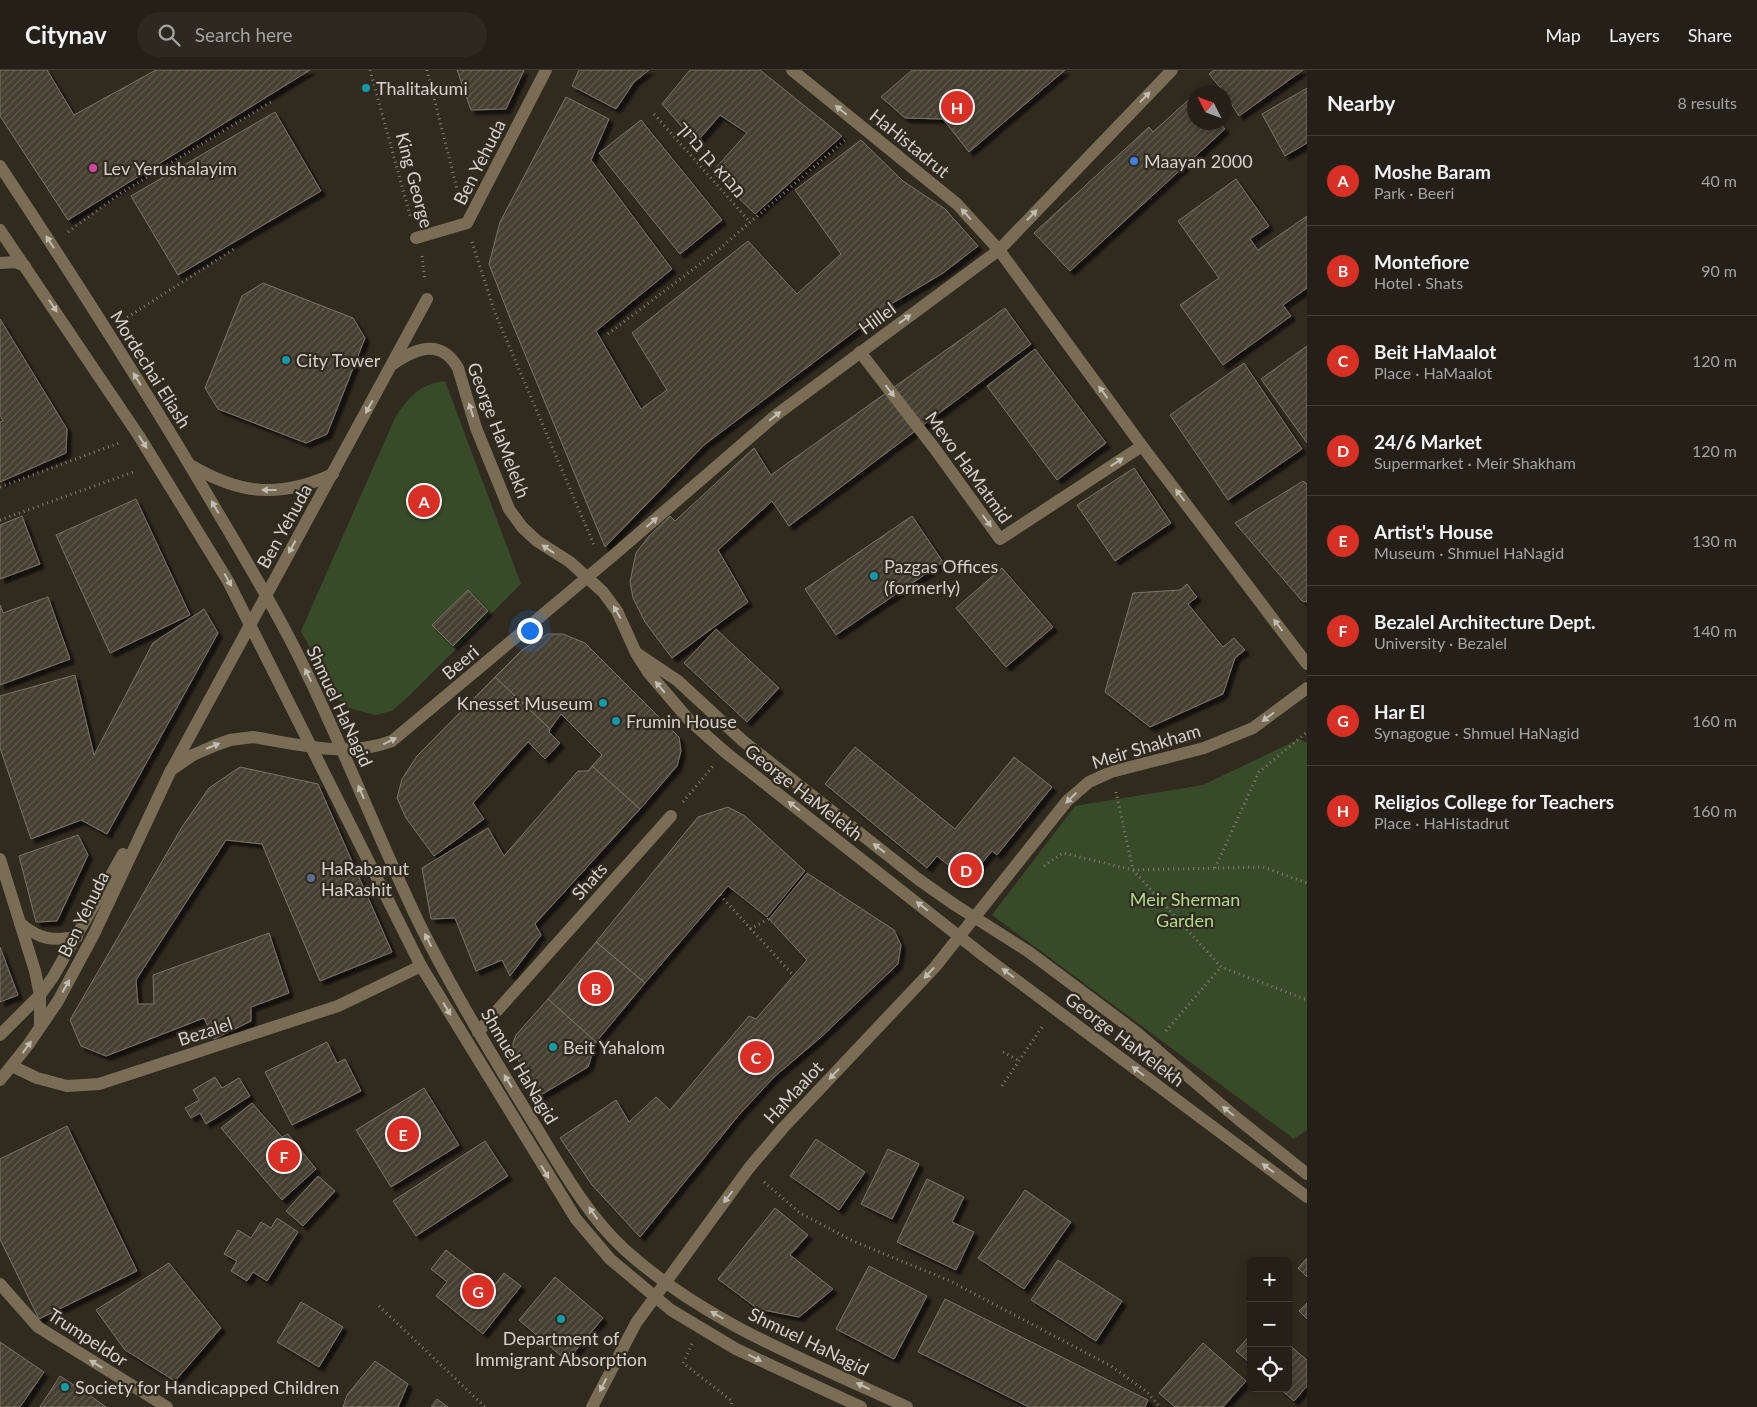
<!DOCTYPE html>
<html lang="en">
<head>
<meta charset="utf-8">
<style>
	:root { --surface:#252017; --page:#2d2820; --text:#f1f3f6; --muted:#a3a3a1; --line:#423e36; --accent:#d93025 }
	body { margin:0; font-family:Lato,Heebo,sans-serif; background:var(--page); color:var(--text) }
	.controls { position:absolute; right:15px; bottom:15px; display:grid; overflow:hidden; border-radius:8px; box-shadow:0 2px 12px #0003 }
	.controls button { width:45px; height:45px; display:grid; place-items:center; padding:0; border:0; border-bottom:1px solid var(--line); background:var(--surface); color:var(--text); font:25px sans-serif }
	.compass { position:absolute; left:1187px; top:15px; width:45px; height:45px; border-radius:50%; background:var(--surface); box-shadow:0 2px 12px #0003; rotate:312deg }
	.you { position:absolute; left:529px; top:560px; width:18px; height:18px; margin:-12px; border:4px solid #fff; border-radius:50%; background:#1a73e8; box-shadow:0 0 0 8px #1a73e833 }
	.badge { display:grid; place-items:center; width:32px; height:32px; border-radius:50%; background:var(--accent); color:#fff; font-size:16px; font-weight:700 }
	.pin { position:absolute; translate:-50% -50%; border:2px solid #fff; box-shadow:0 1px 5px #0006 }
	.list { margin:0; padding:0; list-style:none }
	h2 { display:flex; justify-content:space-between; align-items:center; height:65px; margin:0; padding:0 20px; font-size:21px }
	h2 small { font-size:16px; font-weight:400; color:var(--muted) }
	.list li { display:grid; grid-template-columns:32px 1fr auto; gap:15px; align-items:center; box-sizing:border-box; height:90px; padding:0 20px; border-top:1px solid var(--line) }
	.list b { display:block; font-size:19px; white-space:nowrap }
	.list p { margin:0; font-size:16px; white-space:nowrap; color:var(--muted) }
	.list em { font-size:16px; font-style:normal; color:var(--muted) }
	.icon { flex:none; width:28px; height:28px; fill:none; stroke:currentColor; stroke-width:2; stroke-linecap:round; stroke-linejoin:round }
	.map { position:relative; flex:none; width:1307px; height:1337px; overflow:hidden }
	header { display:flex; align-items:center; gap:30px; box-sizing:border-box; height:70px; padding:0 25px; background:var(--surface); border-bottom:1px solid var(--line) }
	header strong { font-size:24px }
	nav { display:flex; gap:28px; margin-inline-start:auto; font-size:18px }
	.search { width:350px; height:45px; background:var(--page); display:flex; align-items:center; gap:12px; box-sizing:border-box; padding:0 18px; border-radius:28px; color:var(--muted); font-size:19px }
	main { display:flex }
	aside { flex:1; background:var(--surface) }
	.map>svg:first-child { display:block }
	.park { fill:#384b29 }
	.building { fill:url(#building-hatch); stroke:#7b7467; filter:url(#shadow) }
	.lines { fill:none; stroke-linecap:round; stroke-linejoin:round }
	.path { stroke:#847f75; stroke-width:3; stroke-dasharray:1 4; stroke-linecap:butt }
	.minor { stroke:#7a6d55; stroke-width:12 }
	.oneway { fill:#c3bdb3 }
	.culture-dot { fill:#0f9aa8; stroke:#312b1f; stroke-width:2 }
	.shop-dot { fill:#3f7fe0; stroke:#312b1f; stroke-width:2 }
	.hotel-dot { fill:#d1479c; stroke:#312b1f; stroke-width:2 }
	.service-dot { fill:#5c6f8a; stroke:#312b1f; stroke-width:2 }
	.labels { text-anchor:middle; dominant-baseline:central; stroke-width:4.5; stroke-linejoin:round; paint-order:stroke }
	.poi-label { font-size:18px; fill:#d5d1ca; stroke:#312b1f; text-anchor:start }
	.street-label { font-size:18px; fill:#d5d1ca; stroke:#312b1f }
	.park-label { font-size:18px; fill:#afdc8d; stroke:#312b1f }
</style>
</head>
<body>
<header>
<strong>Citynav</strong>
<div class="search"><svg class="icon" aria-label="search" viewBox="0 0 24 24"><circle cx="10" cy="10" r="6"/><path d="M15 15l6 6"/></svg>Search here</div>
<nav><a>Map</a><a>Layers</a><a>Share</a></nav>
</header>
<main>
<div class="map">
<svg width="1307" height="1337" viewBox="0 0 1307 1337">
	<defs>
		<pattern id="building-hatch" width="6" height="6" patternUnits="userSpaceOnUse" patternTransform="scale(1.25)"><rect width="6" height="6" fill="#463f33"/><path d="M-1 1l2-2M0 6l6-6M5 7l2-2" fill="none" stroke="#605a4f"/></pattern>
		<filter id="shadow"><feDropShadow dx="4.5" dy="4.5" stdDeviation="1" flood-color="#0009"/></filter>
	</defs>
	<rect width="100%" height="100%" fill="#312b1f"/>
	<g class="park">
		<path d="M445,311L521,514L410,625L392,641L375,645L349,638L337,628L301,561L395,348C408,327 420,314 445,311Z"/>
		<path d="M1299,669L1307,673V1060L1294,1069L992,845L1075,736L1203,715Z"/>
	</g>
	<g class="building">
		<path d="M0,0H47L74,45L156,0H310L68,150L0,46Z"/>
		<path d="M457,0H524L506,39L471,40Z"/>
		<path d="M579,0H649L634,12L616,39L572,16Z"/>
		<path d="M690,0H760L842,66L755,144L712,102L747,63L720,45L696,73L662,34Z"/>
		<path d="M912,0H1065L969,82L943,49L905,48L881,27Z"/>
		<path d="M1214,0H1303L1239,46L1224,22L1209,4Z"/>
		<path d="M1307,18V73L1285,86L1262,44Z"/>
		<path d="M1194,25V52H1219L1225,59L1070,201L1034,163L1149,57L1153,62Z"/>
		<path d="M566,27L609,49L591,90L672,199L596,261L641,339L667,320L632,263L748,171L797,224L841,184L795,120L861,70L903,111L945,139L978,176L943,203L891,234L704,375L605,477L510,248L489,194L500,152Z"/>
		<path d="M275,42L321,121L178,205L131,126Z"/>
		<path d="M641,50L722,150L680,184L599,83Z"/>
		<path d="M1236,109L1269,156L1250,169L1258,180L1307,146V218L1283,235L1291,246L1223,295L1180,235L1219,208L1178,151Z"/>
		<path d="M263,213L353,248L365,268L327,364L306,373L218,339L205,318L242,226Z"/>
		<path d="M1005,238L1031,274L789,456L772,431L718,480L748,532L672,588L645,552L633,528L630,512L636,483L649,466L670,446L675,451L754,378L771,405Z"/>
		<path d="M0,249L67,359L66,383L0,412V352L3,351L0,345Z"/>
		<path d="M1307,276V373L1261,309Z"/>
		<path d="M1035,279L1106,373L1057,410L987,316Z"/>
		<path d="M1244,293L1302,379L1228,430L1170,345Z"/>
		<path d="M1134,398L1171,453L1115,491L1077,435Z"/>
		<path d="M1303,411L1307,414V532L1302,531L1235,453Z"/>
		<path d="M136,429L190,545L110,583L56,465Z"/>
		<path d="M22,446L40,494L0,509V455Z"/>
		<path d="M912,446L943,492L836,565L805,519Z"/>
		<path d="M1002,498L1053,557L1006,597L956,538Z"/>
		<path d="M1187,514L1197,527L1188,534L1223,577L1234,568L1245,580L1235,588L1223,624L1150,657L1105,622L1133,523L1180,520Z"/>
		<path d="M468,520L488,541L453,576L432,555Z"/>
		<path d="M48,527L70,589L0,615V535L3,543Z"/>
		<path d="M204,539L218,563L107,764L81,750L31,769L0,678V626L75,605L94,685L153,573Z"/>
		<path d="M716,559L779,618L747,652L684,593Z"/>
		<path d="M548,564H563L585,573L679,667L681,681L677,696L640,739L592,696L602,685L561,644L550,659L495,607L522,580Z"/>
		<path d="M495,607L550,659L549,662L560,673L545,689L528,672L473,733L484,749L434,786L406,748L397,728L402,709L417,686Z"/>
		<path d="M855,677L955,759L1014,687L1052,717L997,785L992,781L967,810L937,786L927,798L825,714Z"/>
		<path d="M592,696L640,739L535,854L541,865L510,906L502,890L476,901L455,848L431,849L422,798L488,758L504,786L578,701H588Z"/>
		<path d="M240,697L318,714L392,882L320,911L262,774L226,770L136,910L138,934H154L153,905L269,863L289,923L251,937V951L214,969L204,948L106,986L81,976L70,950L182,757L209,718Z"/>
		<path d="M728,737L745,746L805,801L767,847L728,816L645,913L596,872L698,747Z"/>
		<path d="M78,765L88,785L57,851L36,852L19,786Z"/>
		<path d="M807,803L894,860L901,875L898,894L820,968L774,1007L738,1046L640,1167L592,1115L560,1068L616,1030L629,1052L656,1027L670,1040L749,946L756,949L807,890L769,849Z"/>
		<path d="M596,872L645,913L596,972L548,929Z"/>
		<path d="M0,877L18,925L0,932Z"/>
		<path d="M548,929L596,972L588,997L539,1026L513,981V973L516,965Z"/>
		<path d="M327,972L337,993L345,989L361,1021L292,1055L265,1002Z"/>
		<path d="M215,1007L222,1018L239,1008L250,1026L206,1054L200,1043L191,1048L185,1038L199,1030L193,1020Z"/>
		<path d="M424,1018L459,1075L391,1117L356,1060Z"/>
		<path d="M252,1033L282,1067L288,1064L316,1099L282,1130L221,1058Z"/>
		<path d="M67,1056L137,1201L39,1249L0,1169V1089Z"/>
		<path d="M816,1069L865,1102L839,1140L790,1106Z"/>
		<path d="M485,1071L508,1106L416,1166L393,1131Z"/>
		<path d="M888,1079L919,1094L892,1149L861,1134Z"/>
		<path d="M318,1106L335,1121L303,1156L286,1141Z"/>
		<path d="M927,1109L964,1127L952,1152L974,1162L956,1200L897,1172Z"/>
		<path d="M1025,1120L1071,1152L1024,1219L978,1188Z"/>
		<path d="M775,1138L808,1165L790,1185L833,1219L799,1247L758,1239L718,1209Z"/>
		<path d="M277,1148L298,1162L267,1211L253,1202L247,1211L231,1201L237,1191L224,1184L238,1160L251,1168L261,1152L271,1158Z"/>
		<path d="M446,1180L493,1217L504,1203L521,1216L483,1264L436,1226L447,1212L431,1199Z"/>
		<path d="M1307,1188V1207L1298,1198Z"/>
		<path d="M1058,1190L1122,1231L1096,1271L1031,1230Z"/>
		<path d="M169,1193L221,1258L175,1311L125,1280L96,1240Z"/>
		<path d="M869,1196L927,1226L894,1289L836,1259Z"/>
		<path d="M555,1207L603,1248L567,1291L519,1250Z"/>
		<path d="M945,1229L1148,1330L1145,1337H1029L918,1282Z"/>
		<path d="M301,1232L343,1257L319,1297L277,1272Z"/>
		<path d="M1307,1233V1249L1299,1241Z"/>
		<path d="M1251,1264V1294L1236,1281Z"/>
		<path d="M0,1272L44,1302L20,1337H0Z"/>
		<path d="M1203,1273L1246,1311L1223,1337H1175L1159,1323Z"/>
		<path d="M1288,1274L1307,1290V1316L1294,1331L1279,1318H1288Z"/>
		<path d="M375,1291L408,1314L398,1337H343L347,1325Z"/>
		<path d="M60,1306L92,1327L106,1337H40Z"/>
		<path d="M437,1329L448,1337H431Z"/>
	</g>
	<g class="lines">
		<g class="path">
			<path d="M370,0L411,149"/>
			<path d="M427,0L458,123"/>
			<path d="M654,44L750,152"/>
			<path d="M68,162L121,123L271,32"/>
			<path d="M472,172L495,243L594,475"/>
			<path d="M422,186L425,210"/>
			<path d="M123,250L234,179"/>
			<path d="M608,264L717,181L845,70"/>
			<path d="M0,417L119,373"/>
			<path d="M0,450L136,401"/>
			<path d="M1116,722L1133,800L1263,797L1307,813"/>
			<path d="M683,732L713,696"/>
			<path d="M1044,796L1063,783L1133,800L1221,897L1307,930"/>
			<path d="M1215,798L1259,702L1307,662"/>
			<path d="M720,825L793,905"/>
			<path d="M750,859L769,849"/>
			<path d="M1166,961L1221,897"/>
			<path d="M1003,982L1018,990"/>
			<path d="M1002,1016L1044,954"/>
			<path d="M764,1112L800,1143L853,1171L950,1211L1111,1296L1147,1322L1160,1337"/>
			<path d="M379,1236L485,1337"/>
			<path d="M692,1274L683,1293L732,1331L731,1337"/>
		</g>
		<g class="minor">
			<path d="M792,0L957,134L999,180L1142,376L1307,594"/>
			<path d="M0,96C73,206 144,317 211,431C241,482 271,531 297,583C341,671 376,763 418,851C451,918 489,981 528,1044C557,1090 584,1142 624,1179C704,1252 810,1292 907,1337"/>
			<path d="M0,160L139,366L228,511L421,896L576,1149L610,1189L671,1240L736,1279L861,1337"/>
			<path d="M416,168L467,153L546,0"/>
			<path d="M0,193L15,192L25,196"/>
			<path d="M860,282L935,379L1000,469L1142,376"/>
			<path d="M393,294C416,278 441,268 458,298L476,358L509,439L522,457L537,471L570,492L603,522L617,541L636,583L648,602L689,650L725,682L984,886L1307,1127"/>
			<path d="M192,396C241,425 281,428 333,404"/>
			<path d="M638,584L678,611L743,671L918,809L955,835L1029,882L1136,962L1238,1049L1307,1104"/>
			<path d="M173,697L427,229"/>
			<path d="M0,789L35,901L40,925V957"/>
			<path d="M20,853C40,870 52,871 77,867"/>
			<path d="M478,962L671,746"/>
			<path d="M0,965L40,925L53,907L123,784"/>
			<path d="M12,996L37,1008L67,1016L99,1014L338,936L421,896"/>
			<path d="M0,1010L28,975L58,931L94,864L171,700L193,685L216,675L230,670L253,667C301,675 346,688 392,671L615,484L776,345L999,180L1172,0"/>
			<path d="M0,1214L38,1257L167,1337"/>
			<path d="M592,1337L636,1253L749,1098L783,1058L935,897L1067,731L1089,712L1111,702L1204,678L1253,658L1307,618"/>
		</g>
	</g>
	<defs><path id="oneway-solid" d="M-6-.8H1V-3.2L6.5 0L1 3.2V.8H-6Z" transform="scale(1.25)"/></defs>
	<g class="oneway">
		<use href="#oneway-solid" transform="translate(1145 27) rotate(-46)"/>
		<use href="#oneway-solid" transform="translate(841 40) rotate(-141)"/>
		<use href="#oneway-solid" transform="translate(966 144) rotate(-132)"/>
		<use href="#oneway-solid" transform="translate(1032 145) rotate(-46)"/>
		<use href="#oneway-solid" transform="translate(50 172) rotate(-123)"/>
		<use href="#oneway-solid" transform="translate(53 236) rotate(56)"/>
		<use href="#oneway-solid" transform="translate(905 249) rotate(-36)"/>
		<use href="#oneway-solid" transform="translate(137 309) rotate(-122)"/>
		<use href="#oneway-solid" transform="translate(890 321) rotate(52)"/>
		<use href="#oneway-solid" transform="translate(1103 322) rotate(-126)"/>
		<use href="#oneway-solid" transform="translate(369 337) rotate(119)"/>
		<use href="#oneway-solid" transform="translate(471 340) rotate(-108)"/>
		<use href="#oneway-solid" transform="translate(775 346) rotate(-39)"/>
		<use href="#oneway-solid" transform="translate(143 372) rotate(58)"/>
		<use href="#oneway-solid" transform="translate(1117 392) rotate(-33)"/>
		<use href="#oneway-solid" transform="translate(269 420) rotate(-180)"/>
		<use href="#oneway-solid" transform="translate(1180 425) rotate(-127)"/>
		<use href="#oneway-solid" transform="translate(215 437) rotate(-120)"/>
		<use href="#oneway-solid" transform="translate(987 451) rotate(54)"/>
		<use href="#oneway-solid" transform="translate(652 452) rotate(-41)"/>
		<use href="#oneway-solid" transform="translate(292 477) rotate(119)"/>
		<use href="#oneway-solid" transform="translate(548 479) rotate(-146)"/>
		<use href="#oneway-solid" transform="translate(228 510) rotate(61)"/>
		<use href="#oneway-solid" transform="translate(617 542) rotate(-120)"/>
		<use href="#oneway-solid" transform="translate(1278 555) rotate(-127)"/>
		<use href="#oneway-solid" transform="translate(308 605) rotate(-116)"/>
		<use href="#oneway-solid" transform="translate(660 617) rotate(-130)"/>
		<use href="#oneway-solid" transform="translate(1268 647) rotate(143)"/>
		<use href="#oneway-solid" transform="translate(390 671) rotate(-26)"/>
		<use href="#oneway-solid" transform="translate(213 676) rotate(-22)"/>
		<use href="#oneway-solid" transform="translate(361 722) rotate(-114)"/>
		<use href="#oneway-solid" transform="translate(1071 728) rotate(136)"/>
		<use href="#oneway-solid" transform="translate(794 736) rotate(-142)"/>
		<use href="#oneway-solid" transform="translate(879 778) rotate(-142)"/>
		<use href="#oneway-solid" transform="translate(922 836) rotate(-142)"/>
		<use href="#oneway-solid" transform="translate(428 870) rotate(-117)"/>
		<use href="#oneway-solid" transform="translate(929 903) rotate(133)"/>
		<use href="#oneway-solid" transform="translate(1008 903) rotate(-143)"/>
		<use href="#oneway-solid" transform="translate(66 916) rotate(-61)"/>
		<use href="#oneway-solid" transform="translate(447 939) rotate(59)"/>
		<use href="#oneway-solid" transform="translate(27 977) rotate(-54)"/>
		<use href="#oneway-solid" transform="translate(1138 1001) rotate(-143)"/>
		<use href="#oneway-solid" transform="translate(834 1004) rotate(133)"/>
		<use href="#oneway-solid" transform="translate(508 1011) rotate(-122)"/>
		<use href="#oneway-solid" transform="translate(1228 1041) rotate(-140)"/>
		<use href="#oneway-solid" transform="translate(1268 1098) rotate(-143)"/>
		<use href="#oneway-solid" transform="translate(545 1102) rotate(59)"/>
		<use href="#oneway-solid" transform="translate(728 1127) rotate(127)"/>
		<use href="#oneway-solid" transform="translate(593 1143) rotate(-125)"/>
		<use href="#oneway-solid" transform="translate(717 1245) rotate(-150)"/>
		<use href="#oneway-solid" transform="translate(755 1288) rotate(26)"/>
		<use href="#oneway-solid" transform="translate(96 1294) rotate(-149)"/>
		<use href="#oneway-solid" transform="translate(603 1315) rotate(117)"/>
		<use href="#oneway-solid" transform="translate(863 1316) rotate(-155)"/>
	</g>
	<g class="culture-dot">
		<circle cx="366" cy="18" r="5"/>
		<circle cx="286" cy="290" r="5"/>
		<circle cx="874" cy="506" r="5"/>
		<circle cx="603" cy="633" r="5"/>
		<circle cx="616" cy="651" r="5"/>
		<circle cx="553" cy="977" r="5"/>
		<circle cx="561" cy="1249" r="5"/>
		<circle cx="65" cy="1317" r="5"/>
	</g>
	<circle class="shop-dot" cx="1134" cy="91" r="5"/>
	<circle class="hotel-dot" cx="93" cy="98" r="5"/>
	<circle class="service-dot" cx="311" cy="808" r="5"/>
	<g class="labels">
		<g class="poi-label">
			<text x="376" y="18">Thalitakumi</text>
			<text x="1144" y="91">Maayan 2000</text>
			<text x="103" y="98">Lev Yerushalayim</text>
			<text x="296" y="290">City Tower</text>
			<text x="884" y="496">Pazgas Offices<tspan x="884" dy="21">(formerly)</tspan></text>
			<text x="593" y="633" text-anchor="end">Knesset Museum</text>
			<text x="626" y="651">Frumin House</text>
			<text x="321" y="798">HaRabanut<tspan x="321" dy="21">HaRashit</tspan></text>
			<text x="563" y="977">Beit Yahalom</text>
			<text x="561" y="1268" text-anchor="middle">Department of<tspan x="561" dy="21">Immigrant Absorption</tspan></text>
			<text x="75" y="1317">Society for Handicapped Children</text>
		</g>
		<g class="street-label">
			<text transform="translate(910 73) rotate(39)">HaHistadrut</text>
			<text transform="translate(712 89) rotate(49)">מבוא בן ברוך</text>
			<text transform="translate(479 92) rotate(-63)">Ben Yehuda</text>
			<text transform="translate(415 110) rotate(75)">King George</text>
			<text transform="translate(877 248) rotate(-36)">Hillel</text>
			<text transform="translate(151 299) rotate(58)">Mordechai Eliash</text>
			<text transform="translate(499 360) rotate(69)">George HaMelekh</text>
			<text transform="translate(969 397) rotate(54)">Mevo HaMatmid</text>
			<text transform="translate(284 456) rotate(-61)">Ben Yehuda</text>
			<text transform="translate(460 592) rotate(-40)">Beeri</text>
			<text transform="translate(340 636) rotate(65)">Shmuel HaNagid</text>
			<text transform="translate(1146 676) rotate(-17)">Meir Shakham</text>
			<text transform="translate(804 722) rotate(38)">George HaMelekh</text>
			<text transform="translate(589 811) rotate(-48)">Shats</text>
			<text transform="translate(83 844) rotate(-64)">Ben Yehuda</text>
			<text transform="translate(205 961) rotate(-18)">Bezalel</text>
			<text transform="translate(1125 969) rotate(37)">George HaMelekh</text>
			<text transform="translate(520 996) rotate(59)">Shmuel HaNagid</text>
			<text transform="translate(793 1022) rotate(-47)">HaMaalot</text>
			<text transform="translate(88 1267) rotate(33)">Trumpeldor</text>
			<text transform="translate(809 1271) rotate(26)">Shmuel HaNagid</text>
		</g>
		<g class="park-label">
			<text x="1185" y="829">Meir Sherman<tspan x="1185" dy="21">Garden</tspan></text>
		</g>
	</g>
</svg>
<div class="controls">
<button>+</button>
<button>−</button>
<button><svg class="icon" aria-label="locate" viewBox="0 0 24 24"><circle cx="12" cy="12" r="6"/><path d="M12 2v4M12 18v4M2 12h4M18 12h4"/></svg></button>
</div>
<svg class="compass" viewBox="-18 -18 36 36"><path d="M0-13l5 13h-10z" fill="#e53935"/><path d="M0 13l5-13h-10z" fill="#a3a3a1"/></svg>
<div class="you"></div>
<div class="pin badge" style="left:424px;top:431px">A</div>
<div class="pin badge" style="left:596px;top:918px">B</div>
<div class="pin badge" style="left:756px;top:987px">C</div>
<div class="pin badge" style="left:966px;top:800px">D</div>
<div class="pin badge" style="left:403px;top:1064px">E</div>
<div class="pin badge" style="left:284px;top:1086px">F</div>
<div class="pin badge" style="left:478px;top:1221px">G</div>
<div class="pin badge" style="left:957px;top:37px">H</div>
</div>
<aside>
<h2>Nearby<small>8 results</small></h2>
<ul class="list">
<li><span class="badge">A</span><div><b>Moshe Baram</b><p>Park · Beeri</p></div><em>40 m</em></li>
<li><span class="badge">B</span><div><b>Montefiore</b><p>Hotel · Shats</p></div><em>90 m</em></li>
<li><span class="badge">C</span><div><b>Beit HaMaalot</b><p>Place · HaMaalot</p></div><em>120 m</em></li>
<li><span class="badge">D</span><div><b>24/6 Market</b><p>Supermarket · Meir Shakham</p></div><em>120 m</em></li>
<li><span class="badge">E</span><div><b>Artist's House</b><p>Museum · Shmuel HaNagid</p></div><em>130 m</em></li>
<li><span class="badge">F</span><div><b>Bezalel Architecture Dept.</b><p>University · Bezalel</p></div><em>140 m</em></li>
<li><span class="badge">G</span><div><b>Har El</b><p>Synagogue · Shmuel HaNagid</p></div><em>160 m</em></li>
<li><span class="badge">H</span><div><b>Religios College for Teachers</b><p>Place · HaHistadrut</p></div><em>160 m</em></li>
</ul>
</aside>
</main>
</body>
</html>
